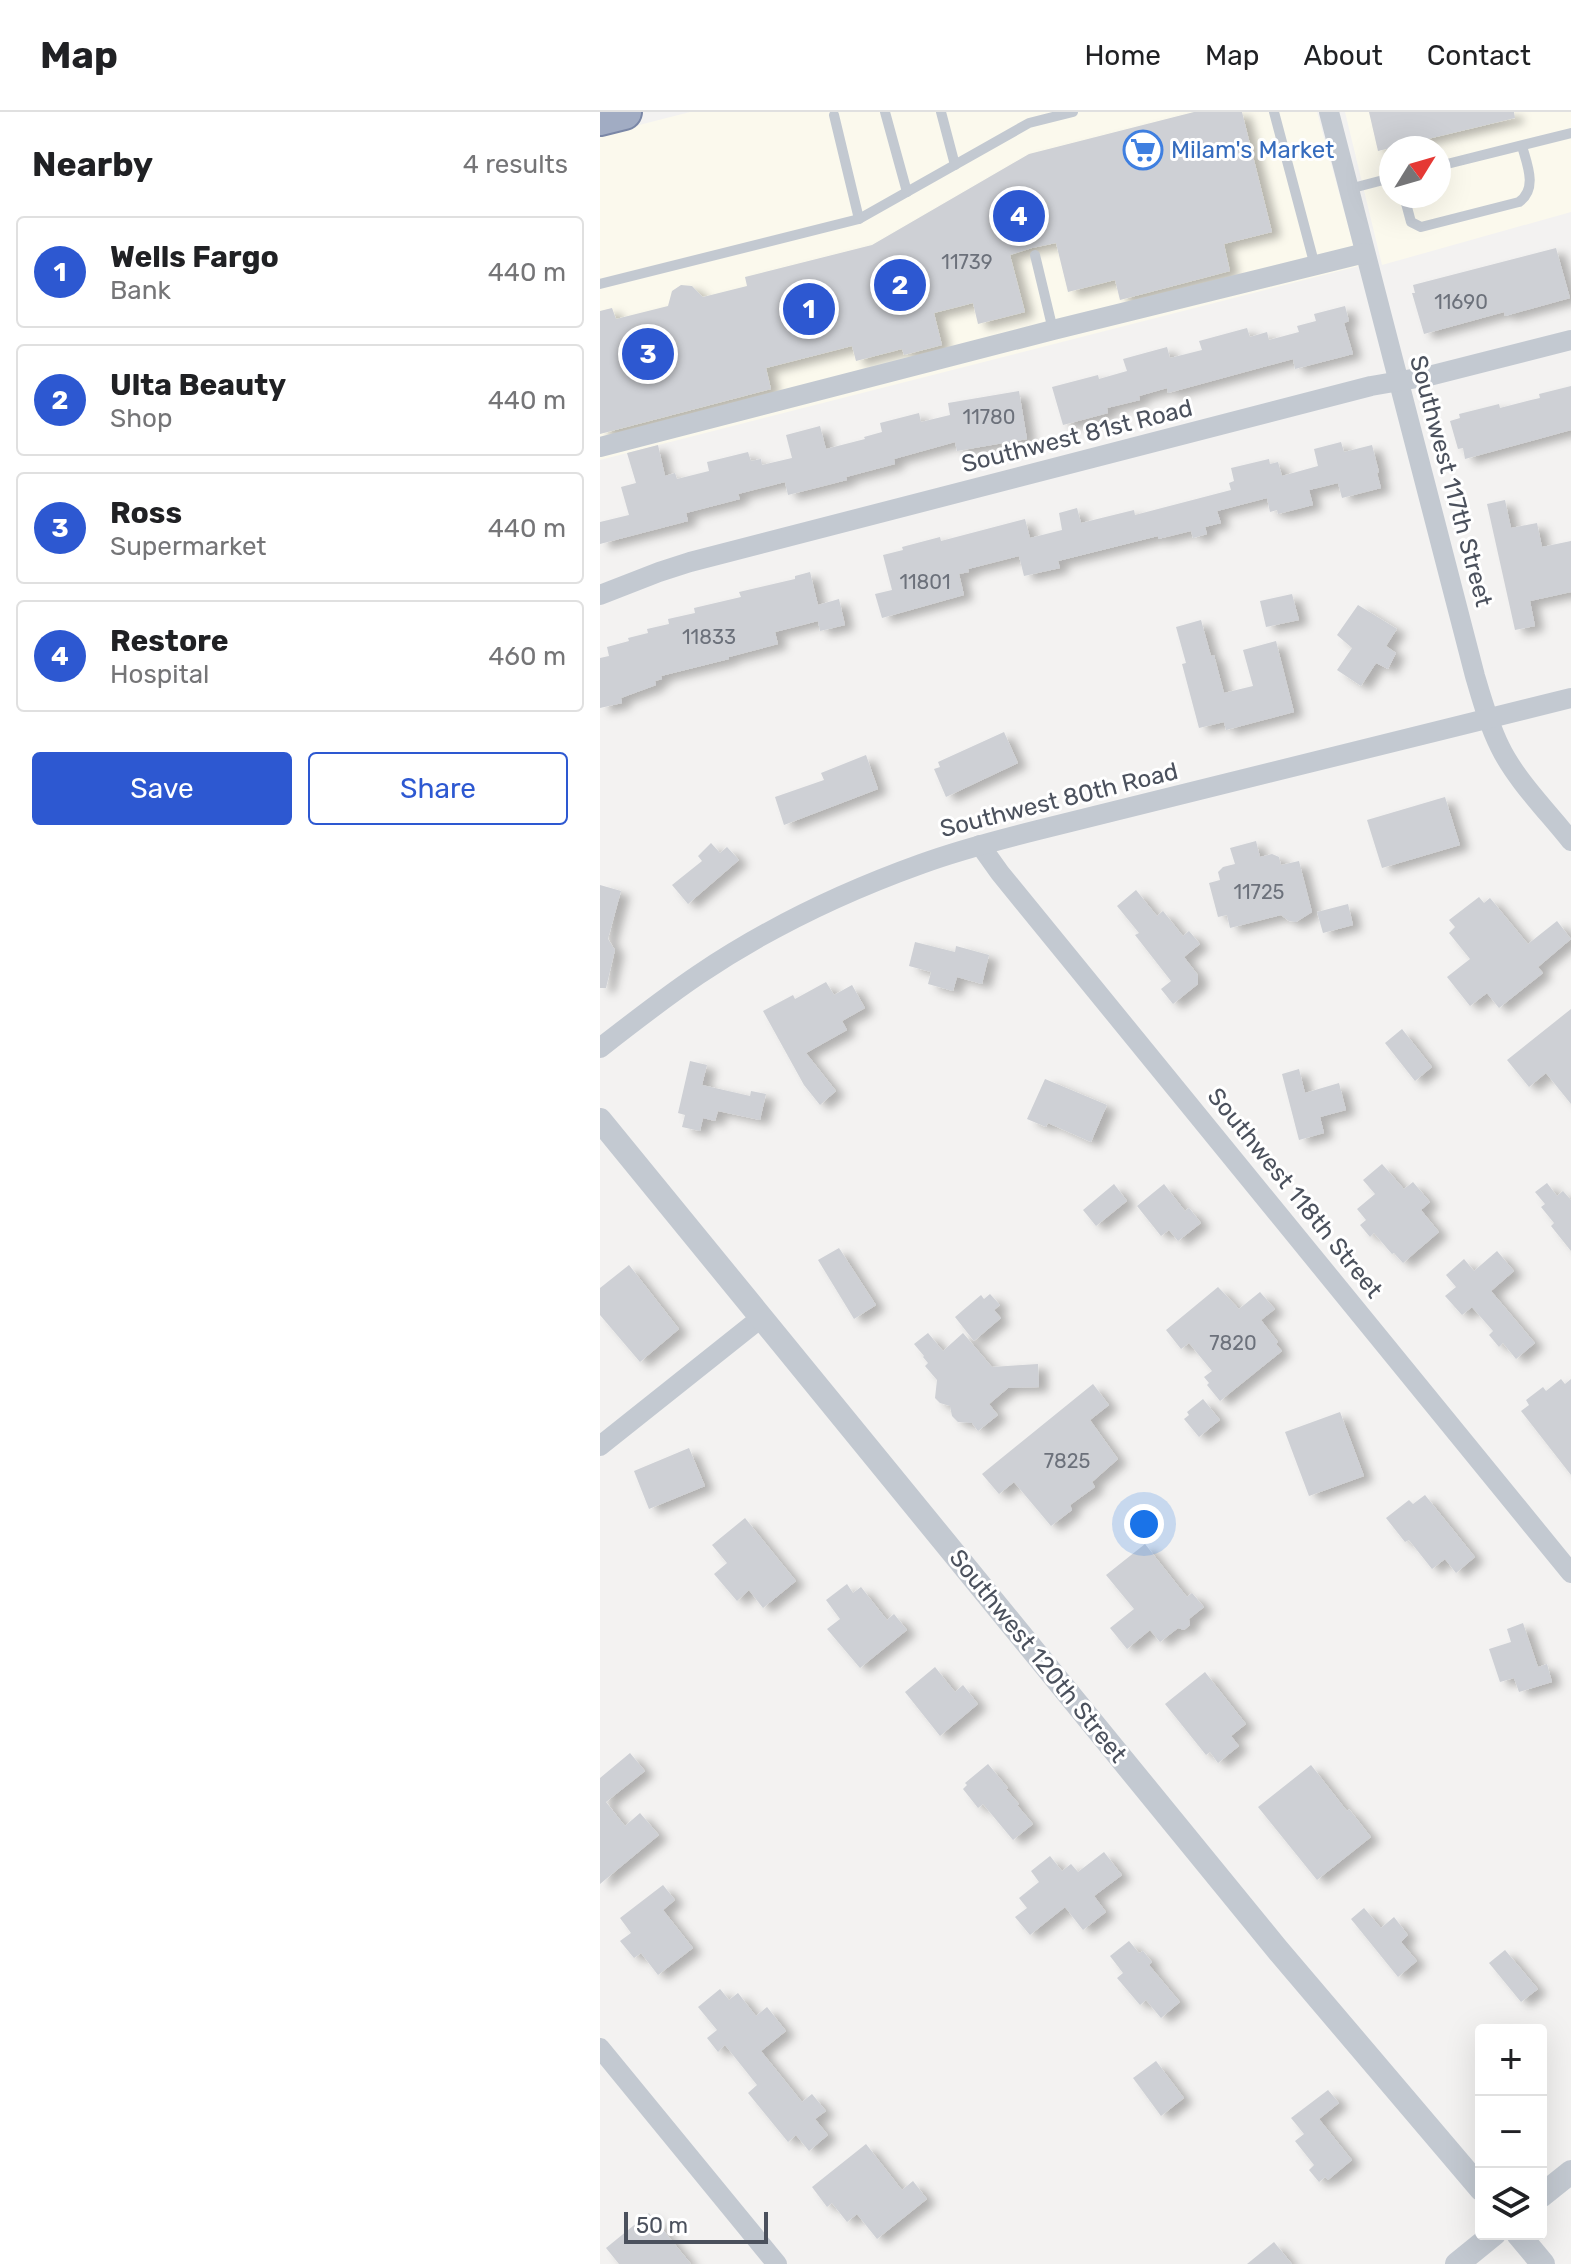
<!DOCTYPE html>
<html lang="en">
<head>
<meta charset="utf-8">
<style>
	:root { --surface:#fff; --page:#f2f2f2; --text:#202124; --muted:#757577; --line:#e0e0e0; --accent:#2d58d1 }
	body { margin:0; font-family:Rubik,sans-serif; background:var(--page); color:var(--text) }
	.controls { position:absolute; right:24px; bottom:24px; display:grid; overflow:hidden; border-radius:8px; box-shadow:0 8px 32px #0002 }
	.controls button { width:72px; height:72px; display:grid; place-items:center; padding:0; border:0; border-bottom:2px solid var(--line); background:var(--surface); color:var(--text); font:40px sans-serif }
	.compass { position:absolute; left:779px; top:24px; width:72px; height:72px; border-radius:50%; background:var(--surface); box-shadow:0 8px 32px #0002; rotate:53deg }
	.scale { position:absolute; left:24px; bottom:20px; width:144px; box-sizing:border-box; padding-left:8px; border:4px solid #4b515d; border-top:0; font-size:22px; line-height:28px; white-space:nowrap; color:#4b515d; -webkit-text-stroke:6px #fff; paint-order:stroke }
	.you { position:absolute; left:544px; top:1412px; width:28px; height:28px; margin:-20px; border:6px solid #fff; border-radius:50%; background:#1a73e8; box-shadow:0 0 0 12px #1a73e833 }
	.badge { display:grid; place-items:center; width:52px; height:52px; border-radius:50%; background:var(--accent); color:#fff; font-size:26px; font-weight:700 }
	.pin { position:absolute; translate:-50% -50%; border:4px solid #fff; box-shadow:0 2px 8px #0006 }
	.list { margin:0; padding:0; list-style:none }
	h2 { display:flex; justify-content:space-between; align-items:center; height:104px; margin:0; padding:0 32px; font-size:34px }
	h2 small { font-size:26px; font-weight:400; color:var(--muted) }
	.list li { display:grid; grid-template-columns:52px 1fr auto; gap:24px; align-items:center; box-sizing:border-box; height:112px; margin:0 16px 16px; padding:0 16px; border:2px solid var(--line); border-radius:8px }
	.list b { display:block; font-size:30px; white-space:nowrap }
	.list p { margin:0; font-size:26px; white-space:nowrap; color:var(--muted) }
	.list em { font-size:26px; font-style:normal; color:var(--muted) }
	.actions { display:flex; gap:16px; padding:24px 32px }
	.actions a { flex:1; padding:18px 0; border:2px solid var(--accent); border-radius:8px; text-align:center; font-size:28px; color:var(--accent) }
	.actions .main { background:var(--accent); color:#fff }
	.icon { flex:none; width:44px; height:44px; fill:none; stroke:currentColor; stroke-width:2; stroke-linecap:round; stroke-linejoin:round }
	.map { position:relative; flex:none; width:971px; height:2152px; overflow:hidden }
	header { display:flex; align-items:center; gap:48px; box-sizing:border-box; height:112px; padding:0 40px; background:var(--surface); border-bottom:2px solid var(--line) }
	header strong { font-size:38px }
	nav { display:flex; gap:44px; margin-inline-start:auto; font-size:28px }
	main { display:flex }
	aside { flex:1; background:var(--surface) }
	.map>svg:first-child { display:block }
	.commercial { fill:#fbf9ed; fill-rule:evenodd }
	.building { fill:#ced0d5; filter:url(#shadow) }
	.lines { fill:none; stroke-linecap:round; stroke-linejoin:round }
	.trunk-casing { stroke:#7a87a6; stroke-width:38 }
	.service { stroke:#c3c9d1; stroke-width:10 }
	.minor { stroke:#c3c9d1; stroke-width:20 }
	.tertiary { stroke:#c3c9d1; stroke-width:24 }
	.trunk { stroke:#a1acc3; stroke-width:34 }
	.labels { text-anchor:middle; dominant-baseline:central; stroke-width:6; stroke-linejoin:round; paint-order:stroke }
	.number-label { font-size:20px; fill:#6c717b }
	.shop-label { font-size:24px; fill:#366cbe; stroke:#fff; text-anchor:start }
	.street-label { font-size:24px; fill:#4b515d; stroke:#fff }
</style>
</head>
<body>
<header>
<strong>Map</strong>
<nav><a>Home</a><a>Map</a><a>About</a><a>Contact</a></nav>
</header>
<main>
<aside>
<h2>Nearby<small>4 results</small></h2>
<ul class="list">
<li><span class="badge">1</span><div><b>Wells Fargo</b><p>Bank</p></div><em>440 m</em></li>
<li><span class="badge">2</span><div><b>Ulta Beauty</b><p>Shop</p></div><em>440 m</em></li>
<li><span class="badge">3</span><div><b>Ross</b><p>Supermarket</p></div><em>440 m</em></li>
<li><span class="badge">4</span><div><b>Restore</b><p>Hospital</p></div><em>460 m</em></li>
</ul>
<div class="actions"><a class="main">Save</a><a>Share</a></div>
</aside>
<div class="map">
<svg width="971" height="2152" viewBox="0 0 971 2152">
	<defs>
		<filter id="shadow"><feDropShadow dx="9" dy="5" stdDeviation="4" flood-color="#0004"/></filter>
	</defs>
	<rect width="100%" height="100%" fill="#f3f2f1"/>
	<g class="commercial">
		<path d="M90,0H717L759,154L0,348V23Z"/>
		<path d="M745,0H971V100L782,153ZM791,36H839V84H791Z"/>
	</g>
	<g class="building">
		<path d="M594,0H642L672,120L624,132L630,159L520,188L515,168L468,180L456,131L432,136L410,143L425,200L378,212L373,191L334,201L342,233L304,243L302,237L256,249L252,234L166,256L171,277L0,322V199L12,196L16,207L68,194L72,179L81,173L92,174L103,185L147,174L145,165L272,133L429,42Z"/>
		<path d="M769,0H914L915,6L778,39Z"/>
		<path d="M956,136L970,186L905,204L904,200L824,222L812,181H815L813,173Z"/>
		<path d="M745,194L749,209L744,211L753,242L695,257L693,247L568,281L567,276L539,284L540,288L507,296L508,301L463,313L452,275L498,263L499,267L527,259L523,247L567,235L570,246L602,238L599,229L647,216L650,225L667,220L669,228L699,220L697,214L716,209L714,202Z"/>
		<path d="M971,274V318L865,347L863,336L858,337L850,309L860,306L859,302L899,292L900,296L931,288L940,286L939,282Z"/>
		<path d="M419,279L427,327L357,339L355,330L294,347L295,352L246,365L247,368L188,383L185,370L138,382L140,387L86,401L88,409L0,432V410L29,403L21,375L36,371L27,341L58,333L65,364L75,361L77,367L109,359L107,350L148,340L151,349L161,347L162,353L192,346L186,323L220,314L226,337L265,327L264,325L282,320L280,311L319,301L321,310L350,303L348,291Z"/>
		<path d="M741,330L744,340L772,333L779,360L777,361L781,376L742,386L738,371L709,378L713,393L678,402L677,398L670,400L667,386L617,399L621,411L605,415L607,422L593,426L591,419L558,427V424L458,449L460,456L424,464L419,444L368,457L369,460L359,462L364,483L282,506L275,482L292,478L283,443L303,438L302,435L340,425L341,429L425,407L430,426L462,418L459,401L477,396L481,411L534,398L535,403L631,378L629,371L634,369L631,356L669,347L670,352L678,350L682,364L718,354L714,337Z"/>
		<path d="M905,388L911,416L937,411L942,435L971,429V480L930,489L935,514L915,518L887,392Z"/>
		<path d="M210,460L218,493L239,487L245,513L220,519L218,509L175,520L178,532L129,545V547L61,564L62,567L55,569L56,573L21,586L22,591L0,596V546L9,544L7,535L29,529L28,526L48,521L47,517L69,512L68,507L95,501L94,496L141,485L139,480L195,467V464Z"/>
		<path d="M692,482L699,508L666,515L660,489Z"/>
		<path d="M758,493L797,517L786,534L796,541L788,557L776,551L761,574L737,558L752,536L737,523Z"/>
		<path d="M601,508L611,544L614,543L624,581L653,574L643,538L676,529L694,600L626,618L624,610L599,616L582,552L586,551L576,515Z"/>
		<path d="M404,620L418,651L346,685L334,657L340,655L338,650Z"/>
		<path d="M266,643L278,677L184,713L175,685L224,668L221,661Z"/>
		<path d="M845,685L860,733L782,756L767,708Z"/>
		<path d="M656,729L660,745L672,742L679,745L681,753L699,749L712,800L696,810L689,809L681,803L630,816L627,803L618,805L609,771L620,768L618,760L623,755L635,752L630,736Z"/>
		<path d="M111,731L120,741L127,735L139,748L88,792L72,773L102,749L98,744Z"/>
		<path d="M0,773L21,779L8,827L15,838L6,876H0Z"/>
		<path d="M536,778L557,804L563,799L583,824L589,819L600,832L584,845L598,863V872L573,892L561,877L571,869L535,823L539,821L517,794Z"/>
		<path d="M879,785L884,791L890,786L928,832L957,809L971,827L938,855L943,861L899,896L887,881L870,894L847,865L870,847L849,821L855,815L849,808Z"/>
		<path d="M748,792L753,813L723,821L717,800Z"/>
		<path d="M315,830L355,840L356,834L389,843L382,872L357,865L353,879L328,872L331,860L309,854Z"/>
		<path d="M226,870L234,883L252,873L265,896L242,909L247,918L206,941L236,979L220,993L204,973L163,899L193,883L195,887Z"/>
		<path d="M971,897V992L946,961L929,975L907,948Z"/>
		<path d="M802,917L832,955L815,969L785,931Z"/>
		<path d="M90,949L107,953L102,973L150,984L151,979L166,982L160,1008L118,999L115,1009L103,1006L100,1019L82,1015L85,1003L78,1001Z"/>
		<path d="M699,957L705,981L739,971L746,998L720,1005L724,1021L699,1028L682,962Z"/>
		<path d="M445,967L507,993L491,1030L448,1011L446,1015L427,1007Z"/>
		<path d="M782,1052L804,1077L813,1070L830,1090L821,1098L839,1120L803,1151L794,1141L792,1142L774,1121L770,1125L760,1113L766,1108L757,1097L775,1082L763,1068Z"/>
		<path d="M947,1071L957,1084L963,1079L971,1088V1139L951,1114L954,1111L941,1095L945,1092L935,1080Z"/>
		<path d="M514,1072L527,1089L496,1114L483,1098Z"/>
		<path d="M564,1072L585,1099L589,1096L601,1111L578,1129L569,1118L561,1124L537,1094Z"/>
		<path d="M239,1136L276,1193L254,1207L218,1148Z"/>
		<path d="M897,1139L914,1159L891,1179L935,1231L916,1247L903,1231L899,1235L889,1223L893,1219L872,1195L862,1203L845,1184L856,1175L846,1163L864,1147L874,1159Z"/>
		<path d="M29,1153L79,1217L40,1250L0,1203V1176Z"/>
		<path d="M618,1175L639,1197L660,1180L675,1197L661,1208L678,1230L676,1232L682,1239L620,1289L607,1273L609,1271L604,1265L612,1259L589,1231L581,1237L566,1218Z"/>
		<path d="M390,1182L400,1193L394,1198L401,1206L374,1229L355,1205L381,1183L384,1187Z"/>
		<path d="M328,1221L343,1239L363,1221L392,1255L438,1252L439,1275L408,1276L389,1292L398,1303L378,1319L372,1311L358,1310L352,1304L350,1294L340,1291L335,1286L337,1268L325,1254L328,1251L323,1245L324,1244L314,1232Z"/>
		<path d="M961,1267L965,1272L971,1267V1363L921,1299L929,1293L926,1288L943,1275L946,1279Z"/>
		<path d="M493,1272L509,1293L490,1308L518,1347L492,1370L495,1375L470,1393L472,1398L451,1414L414,1370L399,1382L382,1362Z"/>
		<path d="M603,1287L620,1308L599,1325L584,1307L589,1303L587,1300Z"/>
		<path d="M740,1300L764,1364L709,1384L685,1320Z"/>
		<path d="M89,1336L105,1374L49,1397L34,1359Z"/>
		<path d="M825,1383L875,1445L856,1461L845,1447L832,1457L809,1428L805,1430L786,1406L809,1388L813,1392Z"/>
		<path d="M145,1406L196,1469L163,1496L149,1478L137,1489L114,1462L127,1451L112,1433Z"/>
		<path d="M545,1432L587,1485L592,1481L604,1495L589,1507L590,1513L584,1518L578,1516L560,1530L550,1518L527,1537L510,1516L534,1497L506,1463Z"/>
		<path d="M247,1472L253,1481L261,1475L287,1508L294,1502L307,1518L260,1556L227,1517L240,1507L226,1488Z"/>
		<path d="M923,1511L938,1555L947,1552L952,1570L919,1580L914,1566L900,1570L889,1537L911,1530L907,1517Z"/>
		<path d="M335,1555L355,1580L363,1573L378,1592L340,1624L305,1580Z"/>
		<path d="M605,1560L646,1612L631,1624L639,1634L618,1651L610,1640L606,1643L565,1592Z"/>
		<path d="M30,1641L45,1659L6,1690L25,1714L40,1701L59,1723L0,1772V1666Z"/>
		<path d="M388,1652L408,1676L406,1677L419,1692L417,1693L433,1712L413,1728L383,1692L378,1696L363,1677L367,1673L365,1671Z"/>
		<path d="M711,1653L747,1699L749,1697L771,1725L717,1768L658,1695Z"/>
		<path d="M504,1740L522,1763L494,1784L506,1800L483,1818L465,1795L430,1823L415,1805L427,1796L419,1786L439,1770L431,1759L450,1744L462,1759L471,1752L478,1760Z"/>
		<path d="M63,1773L75,1788L63,1798L93,1836L58,1863L41,1841L34,1846L20,1829L31,1821L20,1806Z"/>
		<path d="M764,1796L781,1816L794,1805L808,1823L801,1830L817,1849L798,1865L751,1807Z"/>
		<path d="M529,1829L539,1841L543,1839L552,1850L549,1853L580,1890L561,1906L546,1888L540,1893L517,1866L523,1861L510,1844Z"/>
		<path d="M905,1838L938,1877L921,1890L889,1851Z"/>
		<path d="M120,1877L129,1888L138,1881L156,1904L167,1895L186,1919L161,1939L202,1990L212,1982L226,1999L215,2007L228,2023L209,2039L196,2023L188,2030L148,1981L157,1973L125,1933L118,1940L107,1926L117,1918L98,1895Z"/>
		<path d="M556,1949L584,1986L561,2004L533,1966Z"/>
		<path d="M728,1978L739,1991L719,2007L752,2048L728,2068L725,2065L719,2070L709,2058L714,2053L695,2029L704,2022L691,2006Z"/>
		<path d="M266,2032L302,2078L313,2069L327,2087L277,2127L257,2102L247,2110L232,2091L227,2095L212,2075Z"/>
		<path d="M49,2101L91,2152H19L6,2136Z"/>
		<path d="M674,2130L692,2152H647Z"/>
	</g>
	<g class="lines">
		<g class="trunk-casing">
			<path id="trunk" d="M0,6L24,0"/>
		</g>
		<g class="service">
			<path d="M285,0L307,80"/>
			<path d="M341,0L355,53"/>
			<path d="M674,0L715,154"/>
			<path d="M234,3L259,107L429,11L473,0"/>
			<path d="M839,54L971,21"/>
			<path d="M749,77L791,66"/>
			<path d="M804,84L811,110L821,115L919,90C938,77 927,52 922,34"/>
			<path d="M435,143L453,218"/>
			<path d="M0,172L259,107"/>
		</g>
		<g class="minor">
			<path d="M729,0L875,564C882,588 889,613 900,635C916,668 948,700 971,729"/>
			<path d="M0,335L453,218L765,141"/>
			<path d="M0,483L59,460L90,450L771,274L829,264L971,228"/>
			<path d="M380,733L400,761L971,1461"/>
			<path d="M0,936C32,911 64,886 98,863C166,817 243,780 321,752C359,738 398,728 438,718L971,586"/>
			<path d="M0,1334L162,1205"/>
			<path d="M0,1936L177,2152"/>
		</g>
		<g class="tertiary">
			<path d="M0,1008L677,1837L881,2077"/>
			<path d="M941,2084L971,2060"/>
			<path d="M918,2122L943,2152"/>
			<path d="M857,2152L894,2122"/>
		</g>
		<use href="#trunk" class="trunk"/>
	</g>
	<defs>
		<g id="supermarket-ring" transform="scale(2)"><circle r="9.5" fill="#fff" stroke="#3f7fe0" stroke-width="1.5"/><path d="M-6-5.5h2.5l.6 2H6L4.5 2H-2.5L-4.4-4H-6ZM-1.5 3.2a1.3 1.3 0 1 0 .1 0ZM3 3.2a1.3 1.3 0 1 0 .1 0Z" fill="#3f7fe0"/></g>
	</defs>
	<g fill-rule="evenodd">
		<use href="#supermarket-ring" x="543" y="38"/>
	</g>
	<g class="labels">
		<g class="number-label">
			<text x="367" y="150">11739</text>
			<text x="861" y="190">11690</text>
			<text x="389" y="305">11780</text>
			<text x="325" y="470">11801</text>
			<text x="109" y="525">11833</text>
			<text x="659" y="780">11725</text>
			<text x="633" y="1231">7820</text>
			<text x="467" y="1349">7825</text>
		</g>
		<g class="shop-label">
			<text x="571" y="38">Milam's Market</text>
		</g>
		<g class="street-label">
			<text transform="translate(477 324) rotate(-14)">Southwest 81st Road</text>
			<text transform="translate(851 369) rotate(75)">Southwest 117th Street</text>
			<text transform="translate(459 688) rotate(-14)">Southwest 80th Road</text>
			<text transform="translate(695 1081) rotate(51)">Southwest 118th Street</text>
			<text transform="translate(438 1544) rotate(51)">Southwest 120th Street</text>
		</g>
	</g>
</svg>
<div class="controls">
<button>+</button>
<button>−</button>
<button><svg class="icon" aria-label="layers" viewBox="0 0 24 24"><path d="M12 4l9 5-9 5-9-5zM3 14l9 5 9-5"/></svg></button>
</div>
<svg class="compass" viewBox="-18 -18 36 36"><path d="M0-13l5 13h-10z" fill="#e53935"/><path d="M0 13l5-13h-10z" fill="#757577"/></svg>
<div class="scale">50 m</div>
<div class="you"></div>
<div class="pin badge" style="left:209px;top:197px">1</div>
<div class="pin badge" style="left:300px;top:173px">2</div>
<div class="pin badge" style="left:48px;top:242px">3</div>
<div class="pin badge" style="left:419px;top:104px">4</div>
</div>
</main>
</body>
</html>
